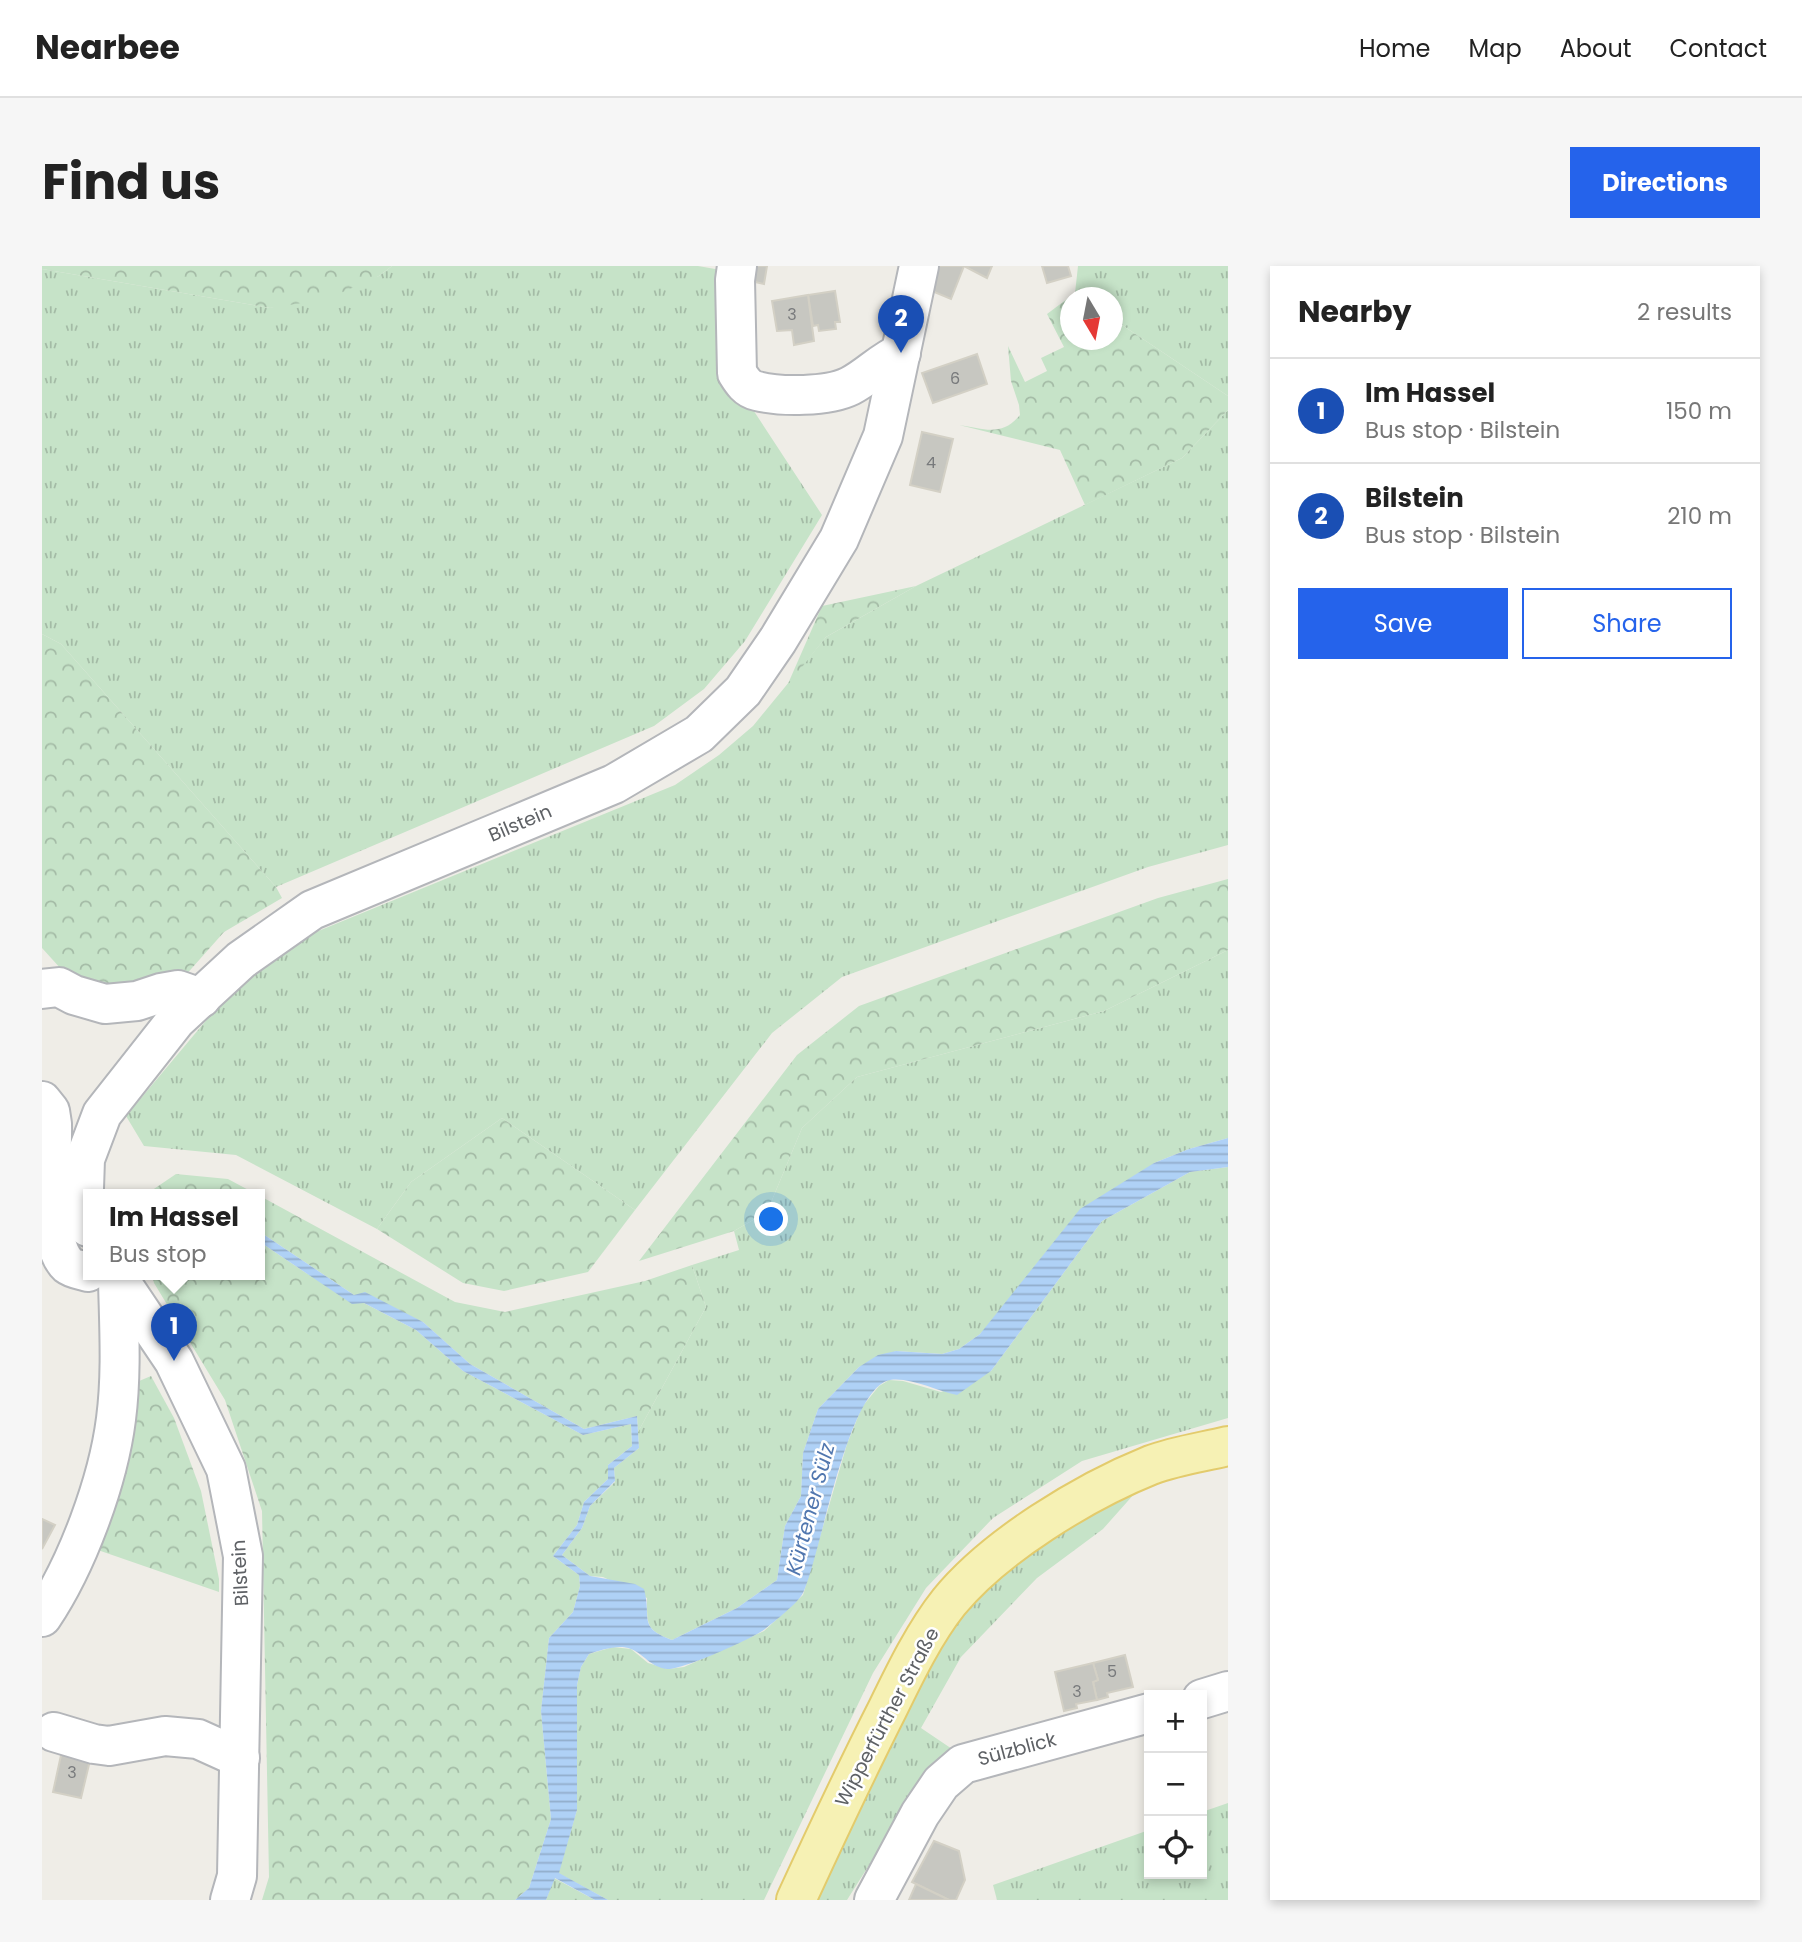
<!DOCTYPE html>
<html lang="en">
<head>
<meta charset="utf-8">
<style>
	:root { --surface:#fff; --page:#f6f6f6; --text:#222; --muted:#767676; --line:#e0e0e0; --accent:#2563eb }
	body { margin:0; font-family:Poppins,sans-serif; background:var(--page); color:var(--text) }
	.controls { position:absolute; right:21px; bottom:21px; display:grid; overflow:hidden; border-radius:0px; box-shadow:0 4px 10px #0003 }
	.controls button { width:63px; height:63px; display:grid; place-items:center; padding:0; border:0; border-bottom:2px solid var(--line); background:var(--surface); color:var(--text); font:35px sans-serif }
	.compass { position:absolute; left:1018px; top:21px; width:63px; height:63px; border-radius:50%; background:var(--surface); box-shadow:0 4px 10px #0003; rotate:170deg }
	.you { position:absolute; left:730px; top:954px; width:24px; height:24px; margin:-18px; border:5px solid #fff; border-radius:50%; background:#1a73e8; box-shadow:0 0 0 10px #1a73e833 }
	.badge { display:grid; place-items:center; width:46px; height:46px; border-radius:50%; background:var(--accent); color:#fff; font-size:23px; font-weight:700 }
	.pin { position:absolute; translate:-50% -58px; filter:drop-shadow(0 2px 4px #0008) }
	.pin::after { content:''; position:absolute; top:37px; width:24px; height:21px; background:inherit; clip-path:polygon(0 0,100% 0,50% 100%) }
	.popup { position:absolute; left:41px; top:923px; width:182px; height:91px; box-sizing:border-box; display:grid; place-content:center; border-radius:0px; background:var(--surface); filter:drop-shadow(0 2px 5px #0005); font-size:23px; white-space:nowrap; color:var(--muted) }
	.popup b { font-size:26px; color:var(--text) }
	.popup::after { content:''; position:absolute; left:50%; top:100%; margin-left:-14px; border:14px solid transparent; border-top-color:var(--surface) }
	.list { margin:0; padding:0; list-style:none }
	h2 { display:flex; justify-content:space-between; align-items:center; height:91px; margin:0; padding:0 28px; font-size:30px }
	h2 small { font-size:23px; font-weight:400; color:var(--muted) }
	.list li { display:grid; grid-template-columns:46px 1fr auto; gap:21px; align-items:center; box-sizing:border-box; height:105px; padding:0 28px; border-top:2px solid var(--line) }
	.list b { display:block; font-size:26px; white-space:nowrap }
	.list p { margin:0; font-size:23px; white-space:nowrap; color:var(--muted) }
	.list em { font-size:23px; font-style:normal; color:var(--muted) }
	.actions { display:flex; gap:14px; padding:21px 28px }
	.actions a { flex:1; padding:16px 0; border:2px solid var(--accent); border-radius:0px; text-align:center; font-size:24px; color:var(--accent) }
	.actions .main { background:var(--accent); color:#fff }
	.icon { flex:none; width:38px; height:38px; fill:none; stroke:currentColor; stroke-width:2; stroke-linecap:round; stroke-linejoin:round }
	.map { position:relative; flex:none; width:1186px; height:1634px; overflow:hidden; border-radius:0px }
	header { display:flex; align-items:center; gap:42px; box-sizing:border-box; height:98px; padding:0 35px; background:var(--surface); border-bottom:2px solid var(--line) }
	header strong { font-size:33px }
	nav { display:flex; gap:38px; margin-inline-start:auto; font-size:24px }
	.intro { display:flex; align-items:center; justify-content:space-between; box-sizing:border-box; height:168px; padding:0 42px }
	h1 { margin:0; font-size:49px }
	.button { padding:18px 32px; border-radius:0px; background:var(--accent); color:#fff; font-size:24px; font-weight:700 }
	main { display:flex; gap:42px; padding:0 42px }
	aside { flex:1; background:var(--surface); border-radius:0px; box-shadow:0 4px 10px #0003 }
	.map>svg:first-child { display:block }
	.grass { fill:url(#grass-tufts) }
	.forest { fill:url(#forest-crowns) }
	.water { fill:url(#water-rules) }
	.building { fill:#c7c7c1; stroke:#d3d0c5; stroke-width:2 }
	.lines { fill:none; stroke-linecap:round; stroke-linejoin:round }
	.minor-casing { stroke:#b4b6ba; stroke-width:42 }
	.major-casing { stroke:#e3cb6c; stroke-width:42 }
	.minor { stroke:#fff; stroke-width:38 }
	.major { stroke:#f6f1b4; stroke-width:38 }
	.labels { text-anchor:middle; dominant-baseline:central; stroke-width:5; stroke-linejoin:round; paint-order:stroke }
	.number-label { font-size:16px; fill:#787a7c }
	.street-label { font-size:19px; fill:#5e6165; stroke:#fff }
	.water-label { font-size:21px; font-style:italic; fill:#5177af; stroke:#fff }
</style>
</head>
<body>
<header>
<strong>Nearbee</strong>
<nav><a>Home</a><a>Map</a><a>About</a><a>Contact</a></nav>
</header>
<div class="intro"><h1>Find us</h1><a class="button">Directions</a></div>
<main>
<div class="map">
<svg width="1186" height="1634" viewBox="0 0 1186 1634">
	<defs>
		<pattern id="grass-tufts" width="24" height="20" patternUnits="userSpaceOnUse" patternTransform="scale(1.75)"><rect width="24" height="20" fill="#c6e3c8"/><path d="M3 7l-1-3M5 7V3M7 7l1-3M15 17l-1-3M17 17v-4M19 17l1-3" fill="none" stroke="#a4bba6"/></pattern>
		<pattern id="forest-crowns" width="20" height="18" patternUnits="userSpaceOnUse" patternTransform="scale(1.75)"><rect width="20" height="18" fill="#c6e3c8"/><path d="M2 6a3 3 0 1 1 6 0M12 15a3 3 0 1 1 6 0" fill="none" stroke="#a4bba6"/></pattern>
		<pattern id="water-rules" width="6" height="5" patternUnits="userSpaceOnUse" patternTransform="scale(1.75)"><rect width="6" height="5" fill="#afd1f6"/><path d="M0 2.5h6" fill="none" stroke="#92adcb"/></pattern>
	</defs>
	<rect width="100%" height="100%" fill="#efede7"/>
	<g class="grass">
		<path d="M350,0H656L679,4L706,136L780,249L703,375L662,423L612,460L234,621L19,378L0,368V3L228,42L337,10Z"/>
		<path d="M1036,0H1186V130L1071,53L1070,32L1039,31L1033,27Z"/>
		<path d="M1186,144V579L1106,601L800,711L730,767L593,944L460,852L369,916L335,963L194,889L102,880L84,850L167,751L215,706L269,668L633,519L677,489L711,460L784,371L874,320L1140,192Z"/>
		<path d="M1186,684V872L1147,883L1112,897L938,1068L917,1083L900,1088L854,1085L817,1101L776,1143L761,1187L759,1230L743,1260L735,1314L695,1342L630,1374C604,1364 605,1359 605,1332L561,1311L548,1310L520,1289L540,1262L548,1240L573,1216L572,1202L597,1182L596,1166L664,1041L650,999L697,984L692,965L725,946L760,862L815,811L1062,745Z"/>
		<path d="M1186,901V1152L1040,1195L951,1252L884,1322L831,1407L722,1634H566L516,1607L535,1544V1419L539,1401L547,1388L571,1381L589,1383L606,1397L626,1403L642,1401L722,1365L761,1329L805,1178L820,1141L837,1120L847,1114L861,1115L899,1126L949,1105L1060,955L1148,906Z"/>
		<path d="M1093,1227L1061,1263L995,1312L919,1391L879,1462L916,1487L872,1528L805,1634H775L862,1436L912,1360L973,1295L1046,1246Z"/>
		<path d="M1186,1537V1634H955L951,1619L1107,1564V1608H1160V1546Z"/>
		<path d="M512,1612L553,1634H504Z"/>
	</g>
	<g class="forest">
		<path d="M0,0H350L337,10L285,33L228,42L0,3Z"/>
		<path d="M1033,27L1039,31L1028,32V74H1070L1071,53L1186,130V144L1140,192L1043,239L1018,184L917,159C943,163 960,171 978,149L977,139L969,115L966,80L983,116L1005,105L999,92L1022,81L1005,48Z"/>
		<path d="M874,320L784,371L745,420L780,340Z"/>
		<path d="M0,368L19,378L234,621L240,632L182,666L134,720L39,725L0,682Z"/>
		<path d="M1186,613V684L1062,745L815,811L760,862L725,946L692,965L597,995L755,789L817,740L1116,632Z"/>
		<path d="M460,852L593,944L546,1006L462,1025L421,1017L335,963L369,916Z"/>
		<path d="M134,908L186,913L216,929H103Z"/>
		<path d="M218,930L413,1036L463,1046L603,1015L650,999L664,1041L596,1166L595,1150L542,1163L428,1098L381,1056L312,1029L218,966Z"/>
		<path d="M218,976L264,1007L374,1064L421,1105L541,1169L589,1158L590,1180L566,1199V1213L542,1236L535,1259L511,1290L537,1309L538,1320L531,1346L507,1372L499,1445L509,1553L487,1622L473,1634H220L227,1611L220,1245L183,1134L112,1017L110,1009H218Z"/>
		<path d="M109,1110L132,1152L159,1225L177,1313V1326L50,1282L90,1118Z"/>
	</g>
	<path class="water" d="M1186,872V901L1148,906L1060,955L949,1105L915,1129C894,1125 869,1111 848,1114C805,1122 779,1289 761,1327C757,1336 732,1356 723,1363C712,1372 638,1405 625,1403C608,1401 602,1388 589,1383C576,1378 560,1384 547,1388L539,1401L535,1419V1544L517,1607L566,1634H553L513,1612L504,1634H473L487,1622L509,1553L499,1445L507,1372L531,1346L538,1320L537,1309L511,1290L535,1259L542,1236L566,1213V1199L590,1180L589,1158L541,1169L421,1105L374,1064L322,1037L310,1038L218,976V966L312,1029L323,1026L381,1056L428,1098L542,1163L595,1150L597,1182L572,1202L573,1215L548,1240L540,1262L520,1289L548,1310L593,1318L602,1323C610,1352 595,1361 630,1374L695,1342L735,1314L743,1260L759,1230L761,1187L776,1143L817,1101L836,1089L854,1085L900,1088L917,1083L938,1068L1038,943L1112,897L1147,883Z"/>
	<g class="building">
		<path d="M702,0H725L722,18L699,13Z"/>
		<path d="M895,0H922L909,33L885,23Z"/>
		<path d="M922,0H950L945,12Z"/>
		<path d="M1000,0H1026L1029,10L1005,17Z"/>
		<path d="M793,25L798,56H793L794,63L777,65L776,59L771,60L766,29Z"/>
		<path d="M766,29L772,75L752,79L750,64L735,65L730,35Z"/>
		<path d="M935,88L945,118L891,137L880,107Z"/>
		<path d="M880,166L911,173L898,226L868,219Z"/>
		<path d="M0,1253L13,1259L0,1283Z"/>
		<path d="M1083,1389L1091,1421L1065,1427L1066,1431L1055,1434L1051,1416L1056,1414L1051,1397Z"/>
		<path d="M1051,1397L1056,1414L1051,1416L1055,1434L1034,1438L1035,1442L1022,1445L1013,1406Z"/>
		<path d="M21,1480L50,1486L39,1532L11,1526Z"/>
		<path d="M892,1575L917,1585L923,1614L914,1634H907L870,1616Z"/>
		<path d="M874,1618L907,1634H867Z"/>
	</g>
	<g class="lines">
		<g class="minor-casing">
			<g id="minor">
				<path d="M695,0L693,14L695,107C700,115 705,123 715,125C738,131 786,131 808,120C826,111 840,95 859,87"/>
				<path d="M0,723L17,721L32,729L63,738L95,735L119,727L136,724L159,732"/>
				<path d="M0,835L8,845L10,858C11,890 2,977 26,999C31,1003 40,1004 46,1006"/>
				<path d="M46,961L41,952L43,893L60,848L134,754L199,694L270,644L572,518L657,468L701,425L736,374L797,273L841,170L877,0"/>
				<path d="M74,1009L132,1095L184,1203L201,1290L195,1610L188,1634"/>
				<path d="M0,1351C35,1299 66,1216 74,1153C80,1107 77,1060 76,1014"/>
				<path d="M1160,1433L1186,1425"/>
				<path d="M12,1466L52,1478L67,1480L123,1470L156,1473L198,1492"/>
				<path d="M832,1634L878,1548L899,1517L921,1498L1107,1447"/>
			</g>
		</g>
		<g class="major-casing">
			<path id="major" d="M754,1634C784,1569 814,1505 846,1442C863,1407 883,1366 907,1336C953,1280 1042,1226 1109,1199C1133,1190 1161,1186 1186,1180"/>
		</g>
		<use href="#minor" class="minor"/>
		<use href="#major" class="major"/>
	</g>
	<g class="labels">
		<g class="number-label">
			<text x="750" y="48">3</text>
			<text x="913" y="112">6</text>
			<text x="889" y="196">4</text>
			<text x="1070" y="1405">5</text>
			<text x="1035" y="1425">3</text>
			<text x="30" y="1506">3</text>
		</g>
		<g class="street-label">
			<text transform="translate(478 557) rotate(-23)">Bilstein</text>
			<text transform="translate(198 1307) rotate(-93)">Bilstein</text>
			<text transform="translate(845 1451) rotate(-62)">Wipperfürther Straße</text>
			<text transform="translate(975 1483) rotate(-15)">Sülzblick</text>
		</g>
		<g class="water-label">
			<text transform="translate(768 1243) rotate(-75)">Kürtener Sülz</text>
		</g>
	</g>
</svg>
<div class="controls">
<button>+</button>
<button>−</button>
<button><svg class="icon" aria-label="locate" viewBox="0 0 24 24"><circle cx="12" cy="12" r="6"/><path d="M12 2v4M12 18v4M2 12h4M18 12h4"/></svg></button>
</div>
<svg class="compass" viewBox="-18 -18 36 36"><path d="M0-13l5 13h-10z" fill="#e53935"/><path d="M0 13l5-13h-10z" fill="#767676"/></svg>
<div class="you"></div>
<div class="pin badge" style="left:132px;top:1095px;background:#1a4fb4">1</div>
<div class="popup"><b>Im Hassel</b>Bus stop</div>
<div class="pin badge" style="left:859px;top:87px;background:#1a4fb4">2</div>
</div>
<aside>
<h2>Nearby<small>2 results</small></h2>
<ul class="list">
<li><span class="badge" style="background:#1a4fb4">1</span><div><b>Im Hassel</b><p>Bus stop · Bilstein</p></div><em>150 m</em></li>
<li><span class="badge" style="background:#1a4fb4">2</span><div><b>Bilstein</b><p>Bus stop · Bilstein</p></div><em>210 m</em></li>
</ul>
<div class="actions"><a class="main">Save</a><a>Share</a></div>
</aside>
</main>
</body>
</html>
